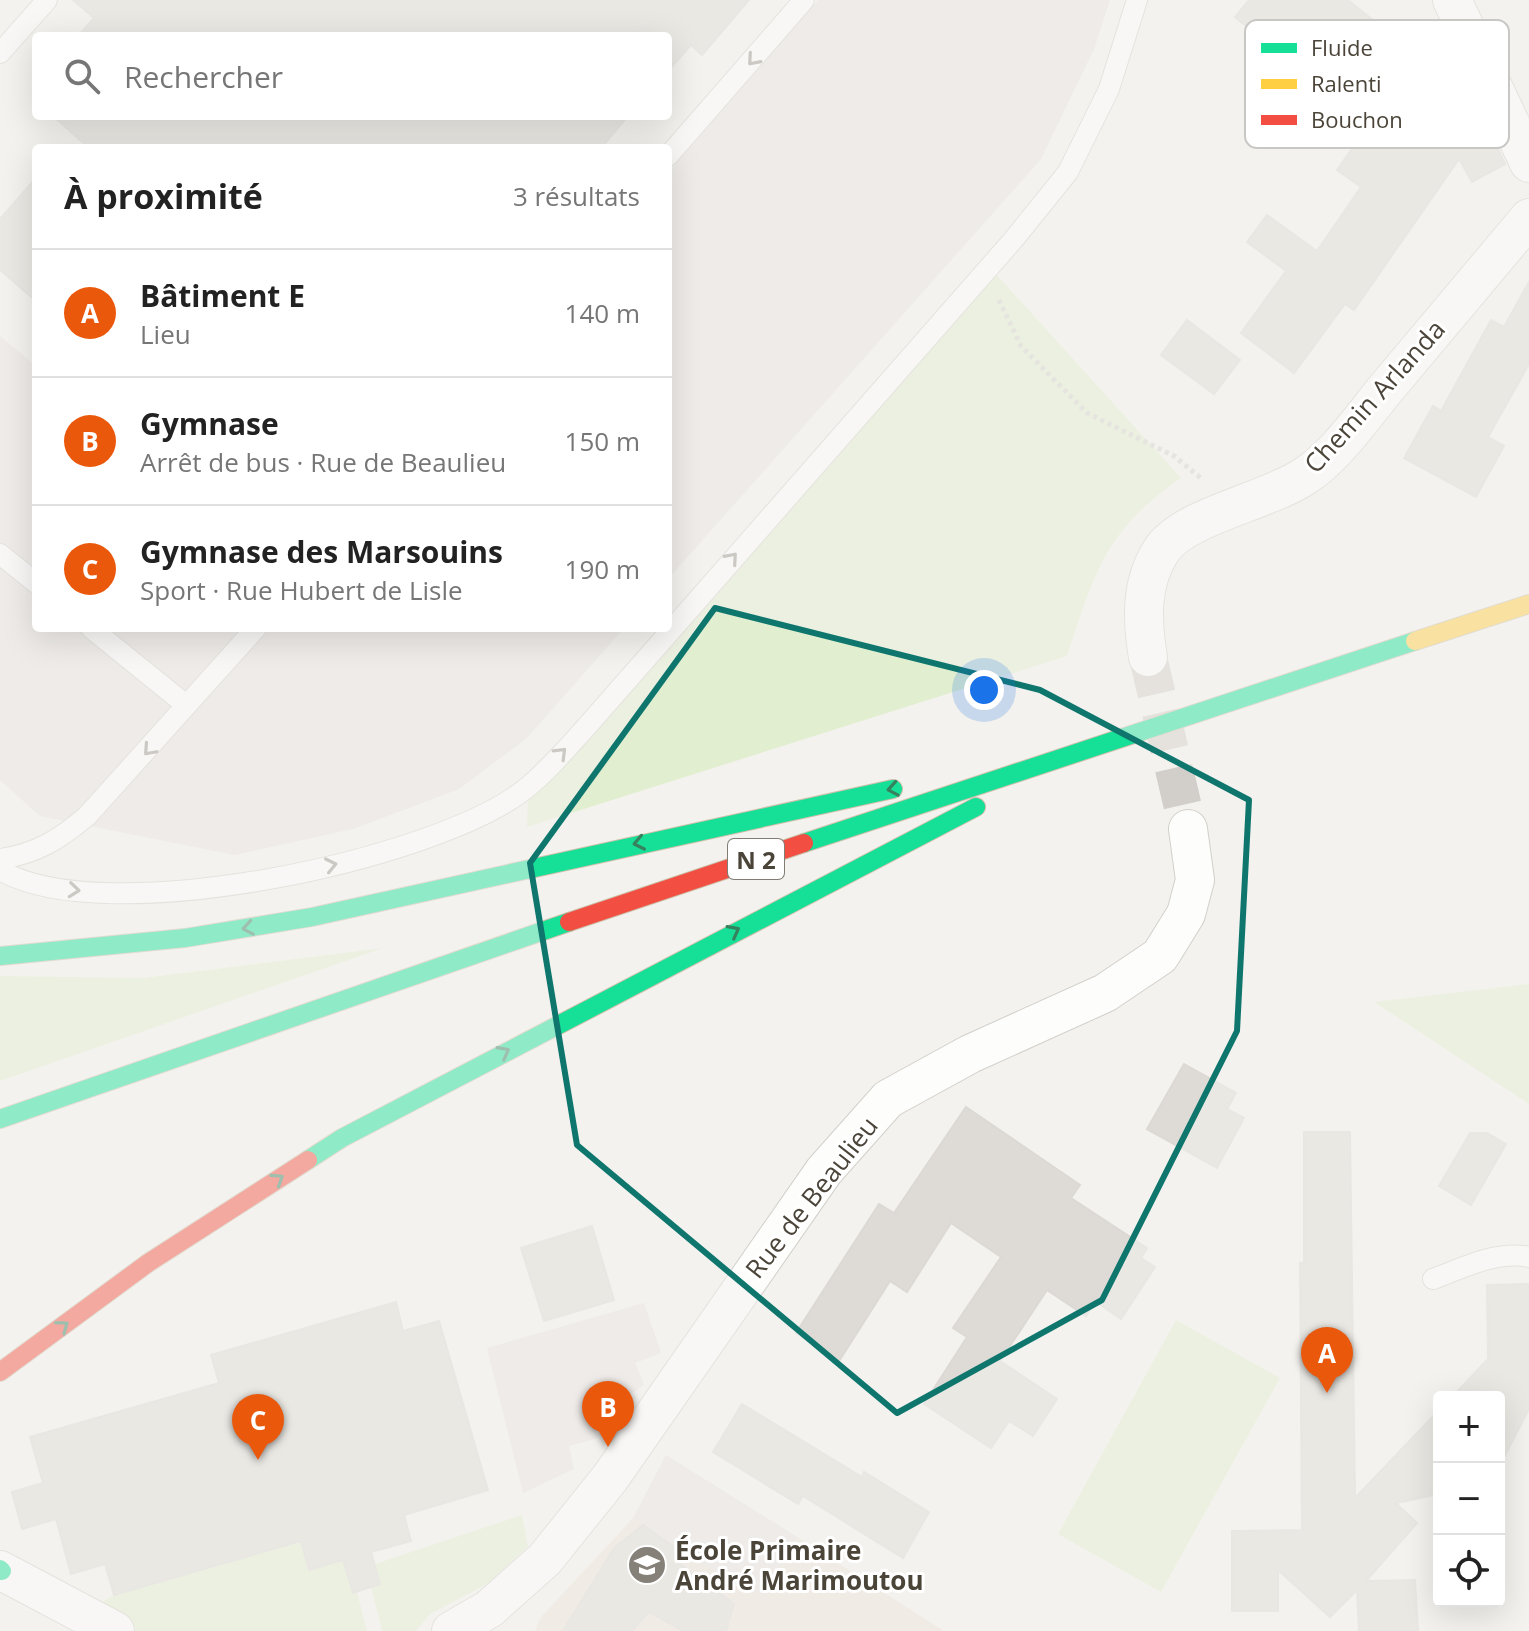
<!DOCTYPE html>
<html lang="fr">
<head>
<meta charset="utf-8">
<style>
	:root { --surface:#fff; --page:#f2f2f2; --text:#222; --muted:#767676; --line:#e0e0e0; --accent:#ea580c }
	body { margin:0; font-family:"Open Sans",sans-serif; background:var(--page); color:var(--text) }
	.controls { position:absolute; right:24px; bottom:24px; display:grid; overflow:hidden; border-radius:8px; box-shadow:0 8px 32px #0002 }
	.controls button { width:72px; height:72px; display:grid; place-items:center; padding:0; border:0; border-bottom:2px solid var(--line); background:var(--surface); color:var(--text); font:40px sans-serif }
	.you { position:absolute; left:984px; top:690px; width:28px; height:28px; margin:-20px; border:6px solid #fff; border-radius:50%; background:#1a73e8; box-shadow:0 0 0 12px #1a73e833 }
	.badge { display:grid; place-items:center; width:52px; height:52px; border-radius:50%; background:var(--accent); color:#fff; font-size:26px; font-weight:700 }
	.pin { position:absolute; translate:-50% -66px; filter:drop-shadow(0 2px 4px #0008) }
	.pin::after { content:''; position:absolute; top:42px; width:28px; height:24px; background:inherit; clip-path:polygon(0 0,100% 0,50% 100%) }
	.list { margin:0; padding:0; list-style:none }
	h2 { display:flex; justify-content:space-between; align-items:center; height:104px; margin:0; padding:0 32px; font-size:34px }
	h2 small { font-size:26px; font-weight:400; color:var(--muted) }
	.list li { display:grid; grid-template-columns:52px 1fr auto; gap:24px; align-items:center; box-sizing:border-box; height:128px; padding:0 32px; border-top:2px solid var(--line) }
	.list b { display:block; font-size:30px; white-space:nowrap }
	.list p { margin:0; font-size:26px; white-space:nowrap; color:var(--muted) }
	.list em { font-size:26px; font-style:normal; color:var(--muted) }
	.icon { flex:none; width:44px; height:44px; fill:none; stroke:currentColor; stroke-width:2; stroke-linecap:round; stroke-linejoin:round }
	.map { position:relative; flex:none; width:1529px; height:1631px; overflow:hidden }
	.search { position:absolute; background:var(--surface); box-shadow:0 8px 32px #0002; left:32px; top:32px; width:640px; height:88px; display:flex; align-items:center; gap:20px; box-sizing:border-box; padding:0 28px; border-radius:8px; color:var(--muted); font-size:30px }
	.panel { position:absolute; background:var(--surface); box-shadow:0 8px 32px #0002; left:32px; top:144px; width:640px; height:488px; border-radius:8px }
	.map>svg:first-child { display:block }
	.education { fill:#eae5da }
	.green { fill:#e1eecf }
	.parking { fill:#e6e3df }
	.building { fill:#dedbd6; stroke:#dcd9d4; stroke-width:2 }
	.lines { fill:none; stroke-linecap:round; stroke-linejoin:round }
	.street-tunnel { stroke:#d2cfca; stroke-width:38; stroke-dasharray:38 19; stroke-linecap:butt }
	.lane-casing { stroke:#d2d0cb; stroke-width:22 }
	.street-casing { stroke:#d2d0cb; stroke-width:40 }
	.fast-casing { stroke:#ccbfa9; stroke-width:20 }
	.slow-casing { stroke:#ccbfa9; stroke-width:20 }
	.jam-casing { stroke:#ccbfa9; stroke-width:20 }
	.path { stroke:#d3d2cc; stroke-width:5; stroke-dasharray:4 4; stroke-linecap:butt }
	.lane { stroke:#fdfdfc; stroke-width:20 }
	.street { stroke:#fdfdfc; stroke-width:38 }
	.fast { stroke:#16e098; stroke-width:18 }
	.slow { stroke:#ffcf43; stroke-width:18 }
	.jam { stroke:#f24e42; stroke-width:18 }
	.oneway { stroke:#9b9791 }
	.oneway2 { stroke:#36825f }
	.marked { fill:none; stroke:#0f766e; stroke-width:6; stroke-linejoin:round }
	.labels { text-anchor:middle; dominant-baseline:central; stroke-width:6; stroke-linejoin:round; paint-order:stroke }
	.shield { fill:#fff; stroke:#817c74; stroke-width:2 }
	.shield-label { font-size:24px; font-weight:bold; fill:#4b4439 }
	.street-label { font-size:26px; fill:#4b4439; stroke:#fff }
	.poi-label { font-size:26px; font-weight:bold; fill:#4b4439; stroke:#fff; text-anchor:start }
	.key { fill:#fff; stroke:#c9c7c4; stroke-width:2 }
	.key-label { font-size:22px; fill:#4b4439 }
</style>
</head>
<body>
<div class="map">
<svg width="1529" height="1631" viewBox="0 0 1529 1631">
	<rect width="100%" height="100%" fill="#f4f2ee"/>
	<path class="education" d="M633,1518L682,1553L762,1595L799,1538L944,1631H535L540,1618Z"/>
	<g class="green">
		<path d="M996,274L1181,478C1104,532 1096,570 1067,656L527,827L528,799Z"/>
		<path d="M383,948L0,1081V976L143,978Z"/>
		<path d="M1529,984V1104L1374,1002Z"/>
		<path d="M1176,1320L1280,1378L1161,1592L1058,1534Z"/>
		<path d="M522,1515L528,1546L489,1583L430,1614L416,1631H382L371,1587L380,1585L375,1564Z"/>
		<path d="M301,1541L309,1570L343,1560L352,1592H357L367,1631H131L87,1610L114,1595Z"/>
	</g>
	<g class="parking">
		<path d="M818,0H1110L1094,49L1041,159L668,579V173Z"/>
		<path d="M0,336L36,366V628H624L526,739L459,789L353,829L235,855L40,816L0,780Z"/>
		<path d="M644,1303L661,1353L635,1363L644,1385L622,1400L588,1408L598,1438L569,1446L574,1469L523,1493L487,1348Z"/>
		<path d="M666,1455L799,1538L762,1596L682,1553L633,1518Z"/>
	</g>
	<g class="building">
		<path d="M73,0H749L702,55L691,45L668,71V36H78L94,18Z"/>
		<path d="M1249,0H1348L1409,49L1366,102L1329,73L1341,58L1292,19L1270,45L1235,17Z"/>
		<path d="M1461,71L1505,164L1472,182L1459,159L1354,310L1345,304L1294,373L1241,333L1286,271L1247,242L1267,215L1317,251L1361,187L1337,170L1375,116Z"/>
		<path d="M53,116H628L601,148H89Z"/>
		<path d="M36,178V301L0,270V219Z"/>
		<path d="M1529,282V364L1488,437L1504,446L1476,497L1404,458L1433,406L1441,411L1491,320L1504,327Z"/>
		<path d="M1187,320L1240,360L1214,394L1161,355Z"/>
		<path d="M1184,1064L1236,1093L1227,1109L1244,1118L1217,1168L1147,1129Z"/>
		<path d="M966,1107L1080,1185L1071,1198L1147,1248L1141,1258L1155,1267L1121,1319L1095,1301L1086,1316L1047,1290L1000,1361L1057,1399L1033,1436L1009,1421L991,1448L924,1404L967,1337L953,1328L1001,1257L951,1223L907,1292L890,1281L839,1361L796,1333L879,1204L894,1213Z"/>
		<path d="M1304,1132H1350L1355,1498L1439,1410V1494L1396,1503L1417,1523L1366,1581L1415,1580L1418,1631H1359L1357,1590L1330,1617L1278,1570V1611H1232V1531L1302,1530L1300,1263H1304Z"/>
		<path d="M1470,1133H1487L1506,1144L1471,1205L1439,1186Z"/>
		<path d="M592,1226L614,1300L544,1321L521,1248Z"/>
		<path d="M1529,1284V1409L1499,1467V1397H1452L1488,1359L1487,1285Z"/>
		<path d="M396,1302L403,1331L439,1321L488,1490L404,1515L411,1541L371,1552L380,1584L353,1593L343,1560L309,1570L301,1541L114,1595L105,1564L71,1574L56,1519L22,1529L12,1492L43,1483L30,1437L219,1383L211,1355Z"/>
		<path d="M742,1404L862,1477L864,1472L929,1512L903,1558L803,1496L798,1504L713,1452Z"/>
		<path d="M643,1525L682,1553L677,1562L734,1604L726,1631H683L649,1612L632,1631H563L614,1548Z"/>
	</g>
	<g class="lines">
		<path class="street-tunnel" d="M1148,657L1188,829"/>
		<g class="lane-casing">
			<g id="lane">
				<path d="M0,53L47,0"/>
				<path d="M668,156L804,0"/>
				<path d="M0,554L36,583"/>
				<path d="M91,628L186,705"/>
				<path d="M0,859C36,854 60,839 87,816L256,628"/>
				<path d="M0,870C102,931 433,861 524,790C547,772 568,747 588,725L1014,239L1068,172L1109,89L1137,0"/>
				<path d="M1433,1279C1463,1268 1497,1250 1529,1257"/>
			</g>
		</g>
		<g class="street-casing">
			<g id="street">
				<path d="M1452,0L1529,163"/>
				<path d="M1148,657C1142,621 1140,584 1161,551C1183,516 1266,502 1305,476C1337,455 1363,416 1388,386C1435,330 1482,274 1529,218"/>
				<path d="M0,1570L115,1631"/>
				<path d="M451,1631L489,1609L545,1559L610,1478L824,1171L888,1099L970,1054L1105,993L1160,956L1186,914L1195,880L1188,829"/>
			</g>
		</g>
		<g class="fast-casing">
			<g id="fast">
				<path d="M804,843L1415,641"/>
				<path d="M0,956L185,938L312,917L893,789"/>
				<path d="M0,1119L569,922"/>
				<path d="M308,1160L342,1138L976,807"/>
				<path d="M0,1569L2,1571"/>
			</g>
		</g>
		<g class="slow-casing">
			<path id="slow" d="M1415,641L1529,604"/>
		</g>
		<g class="jam-casing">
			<g id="jam">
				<path d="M569,922L804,843"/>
				<path d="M0,1372L148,1263L308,1160"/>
			</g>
		</g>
		<path class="path" d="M999,300L1021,346L1087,413L1174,456L1202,479"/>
		<use href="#lane" class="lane"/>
		<use href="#street" class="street"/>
		<use href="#fast" class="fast"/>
		<use href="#slow" class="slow"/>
		<use href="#jam" class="jam"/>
	</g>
	<defs><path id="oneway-chevron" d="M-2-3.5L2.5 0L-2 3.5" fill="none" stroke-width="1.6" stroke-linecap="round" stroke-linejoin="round" transform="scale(2)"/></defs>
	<g class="oneway">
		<use href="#oneway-chevron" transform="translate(753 60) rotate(131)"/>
		<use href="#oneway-chevron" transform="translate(732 558) rotate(-49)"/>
		<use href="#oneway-chevron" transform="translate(149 750) rotate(132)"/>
		<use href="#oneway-chevron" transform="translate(561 753) rotate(-45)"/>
		<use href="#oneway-chevron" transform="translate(331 865) rotate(-12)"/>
		<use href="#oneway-chevron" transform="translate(74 890) rotate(6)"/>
	</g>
	<g class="oneway2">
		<use href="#oneway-chevron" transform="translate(893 789) rotate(170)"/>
		<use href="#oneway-chevron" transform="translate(639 843) rotate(168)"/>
		<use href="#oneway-chevron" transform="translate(248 928) rotate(170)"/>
		<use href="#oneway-chevron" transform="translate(734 931) rotate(-28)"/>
		<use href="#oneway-chevron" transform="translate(504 1052) rotate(-28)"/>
		<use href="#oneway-chevron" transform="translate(278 1179) rotate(-33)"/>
		<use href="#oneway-chevron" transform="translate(63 1326) rotate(-36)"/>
	</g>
	<path d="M0 0H1529V1631H0ZM715,608L1040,690L1249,800L1237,1031L1102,1300L897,1413L577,1145L530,863Z" fill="#f4f2ee" fill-opacity=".55" fill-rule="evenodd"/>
	<path class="marked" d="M715,608L1040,690L1249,800L1237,1031L1102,1300L897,1413L577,1145L530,863Z"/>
	<defs>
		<g id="school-disc" transform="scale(2)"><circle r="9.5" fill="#868178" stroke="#fff"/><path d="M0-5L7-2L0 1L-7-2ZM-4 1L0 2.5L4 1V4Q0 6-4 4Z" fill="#fff"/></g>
	</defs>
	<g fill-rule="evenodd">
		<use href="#school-disc" x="647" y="1565"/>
	</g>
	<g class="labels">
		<rect class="shield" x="728" y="839" width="56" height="40" rx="6"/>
		<g class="shield-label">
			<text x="756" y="859">N 2</text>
		</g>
		<g class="street-label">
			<text transform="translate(1374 396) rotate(-48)">Chemin Arlanda</text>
			<text transform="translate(811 1197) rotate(-52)">Rue de Beaulieu</text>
		</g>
		<g class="poi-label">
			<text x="675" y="1550">École Primaire<tspan x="675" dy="30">André Marimoutou</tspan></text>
		</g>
	</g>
	<rect x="1245" y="20" width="264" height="128" rx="12" class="key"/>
	<rect x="1261" y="43" width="36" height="10" fill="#16e098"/>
	<rect x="1261" y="79" width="36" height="10" fill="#ffcf43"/>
	<rect x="1261" y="115" width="36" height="10" fill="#f24e42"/>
	<g class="key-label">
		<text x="1311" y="56">Fluide</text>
		<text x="1311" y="92">Ralenti</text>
		<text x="1311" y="128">Bouchon</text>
	</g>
</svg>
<div class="controls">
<button>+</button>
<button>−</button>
<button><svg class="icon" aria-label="locate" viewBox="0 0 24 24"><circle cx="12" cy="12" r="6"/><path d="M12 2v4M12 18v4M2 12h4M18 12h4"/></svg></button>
</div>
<div class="you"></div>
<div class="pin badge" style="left:1327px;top:1393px">A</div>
<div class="pin badge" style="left:608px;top:1447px">B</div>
<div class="pin badge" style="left:258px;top:1460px">C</div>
<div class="search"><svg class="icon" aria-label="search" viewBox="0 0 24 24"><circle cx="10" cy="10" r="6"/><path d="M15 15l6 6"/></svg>Rechercher</div>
<section class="panel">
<h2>À proximité<small>3 résultats</small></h2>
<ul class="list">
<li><span class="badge">A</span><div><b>Bâtiment E</b><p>Lieu</p></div><em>140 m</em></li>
<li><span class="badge">B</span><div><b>Gymnase</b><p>Arrêt de bus · Rue de Beaulieu</p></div><em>150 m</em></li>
<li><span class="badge">C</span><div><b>Gymnase des Marsouins</b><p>Sport · Rue Hubert de Lisle</p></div><em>190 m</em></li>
</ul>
</section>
</div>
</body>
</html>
